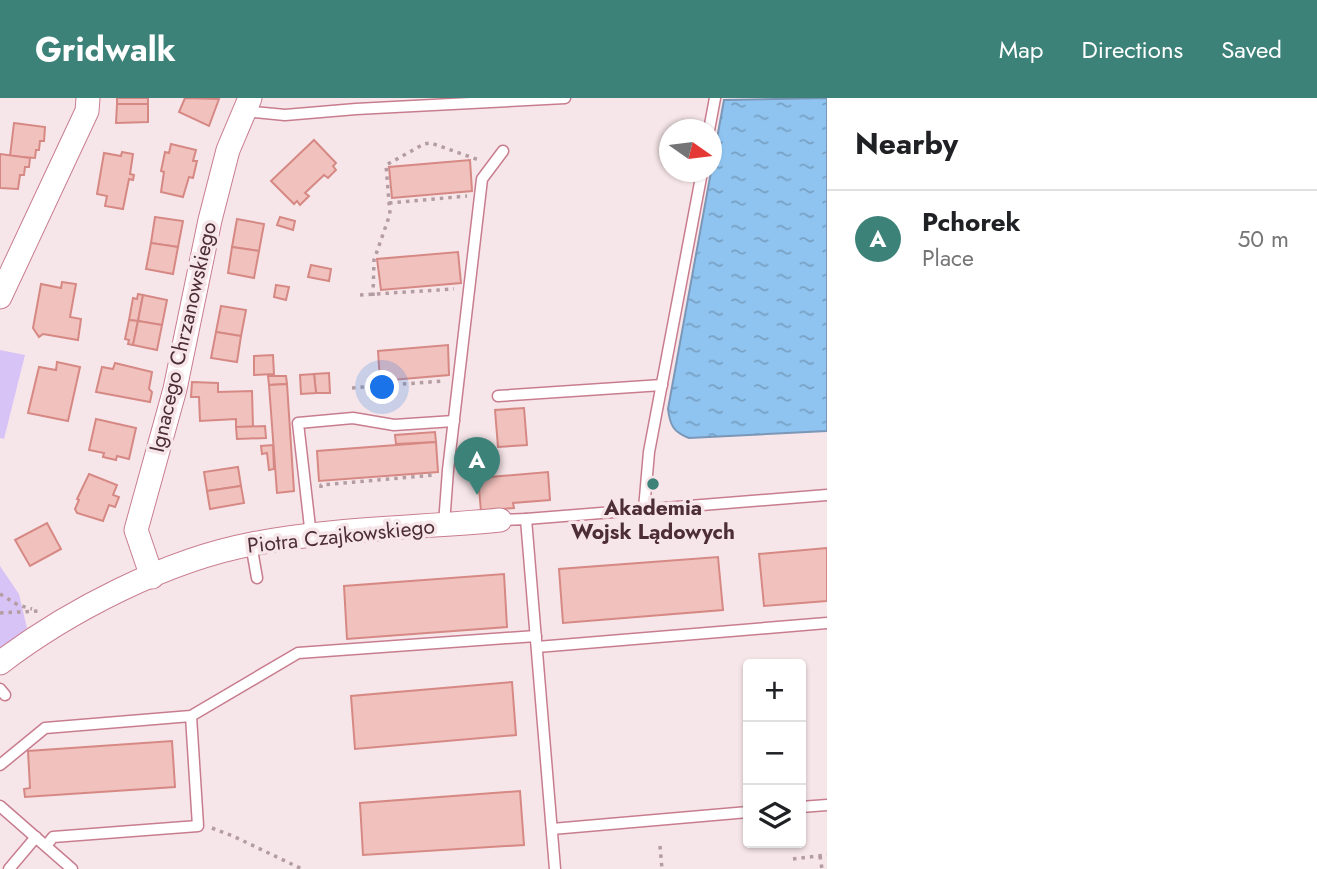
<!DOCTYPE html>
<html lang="en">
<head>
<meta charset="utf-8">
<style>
	:root { --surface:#fff; --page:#f2f2f2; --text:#202124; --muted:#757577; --line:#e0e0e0; --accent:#3d8279 }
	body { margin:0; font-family:Jost,sans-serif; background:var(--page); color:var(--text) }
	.controls { position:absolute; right:21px; bottom:21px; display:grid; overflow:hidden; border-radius:7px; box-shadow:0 2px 5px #0004 }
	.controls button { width:63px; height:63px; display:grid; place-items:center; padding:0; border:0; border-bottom:2px solid var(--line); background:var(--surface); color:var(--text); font:35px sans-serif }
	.compass { position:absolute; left:659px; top:21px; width:63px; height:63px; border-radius:50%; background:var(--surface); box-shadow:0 2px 5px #0004; rotate:104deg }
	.you { position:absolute; left:383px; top:290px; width:24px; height:24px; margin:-18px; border:5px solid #fff; border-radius:50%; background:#1a73e8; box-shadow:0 0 0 10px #1a73e833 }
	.badge { display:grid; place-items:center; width:46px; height:46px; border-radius:50%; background:var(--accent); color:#fff; font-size:23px; font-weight:700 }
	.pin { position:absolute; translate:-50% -58px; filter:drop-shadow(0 2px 4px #0008) }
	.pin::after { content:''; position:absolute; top:37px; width:24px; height:21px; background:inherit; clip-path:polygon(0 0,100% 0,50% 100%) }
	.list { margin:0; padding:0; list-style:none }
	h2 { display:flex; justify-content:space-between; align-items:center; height:91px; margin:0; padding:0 28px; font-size:30px }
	h2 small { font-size:23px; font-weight:400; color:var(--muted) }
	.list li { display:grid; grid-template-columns:46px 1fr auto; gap:21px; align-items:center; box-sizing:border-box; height:98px; padding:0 28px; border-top:2px solid var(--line) }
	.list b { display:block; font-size:26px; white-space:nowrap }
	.list p { margin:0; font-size:23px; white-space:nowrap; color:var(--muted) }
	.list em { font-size:23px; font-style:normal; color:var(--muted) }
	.icon { flex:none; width:38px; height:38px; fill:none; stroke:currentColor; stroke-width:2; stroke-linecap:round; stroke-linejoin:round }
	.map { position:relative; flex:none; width:827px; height:771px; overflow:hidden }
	header { display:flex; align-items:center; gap:42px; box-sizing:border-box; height:98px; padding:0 35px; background:var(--accent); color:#fff }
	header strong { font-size:33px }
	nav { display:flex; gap:38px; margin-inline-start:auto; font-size:24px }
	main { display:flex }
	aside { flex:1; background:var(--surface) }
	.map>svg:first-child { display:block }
	.green { fill:#d8c3f6 }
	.water { fill:url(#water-ripples); stroke:#7b97b8; stroke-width:2 }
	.building { fill:#f1c1bd; stroke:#d68984; stroke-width:2 }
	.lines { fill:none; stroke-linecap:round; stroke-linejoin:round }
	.lane-casing { stroke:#c87d8f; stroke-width:13 }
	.street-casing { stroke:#c87d8f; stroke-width:25 }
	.path { stroke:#b49da2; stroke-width:3.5; stroke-dasharray:3.5 5; stroke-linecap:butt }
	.lane { stroke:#fff; stroke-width:10 }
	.street { stroke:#fff; stroke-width:23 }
	.poi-dot { fill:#3d8279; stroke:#f7e6e9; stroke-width:2.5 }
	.labels { text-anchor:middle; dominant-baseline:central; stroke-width:7; stroke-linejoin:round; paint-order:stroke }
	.street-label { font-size:21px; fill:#4d2e36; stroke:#f7e6e9 }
	.poi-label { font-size:21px; font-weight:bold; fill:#4d2e36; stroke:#f7e6e9 }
</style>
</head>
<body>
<header>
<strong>Gridwalk</strong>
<nav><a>Map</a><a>Directions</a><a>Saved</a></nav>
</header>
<main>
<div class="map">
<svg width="827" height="771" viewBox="0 0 827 771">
	<defs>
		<pattern id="water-ripples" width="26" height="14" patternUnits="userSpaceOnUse" patternTransform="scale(1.75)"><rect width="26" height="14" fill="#8fc4f0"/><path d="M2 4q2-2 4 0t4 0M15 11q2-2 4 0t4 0" fill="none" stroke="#77a0c3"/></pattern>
	</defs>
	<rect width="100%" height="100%" fill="#f7e6e9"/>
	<g class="green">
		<path d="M0,252L25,257L4,341L0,340Z"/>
		<path d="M0,468L19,496L27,530L0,553Z"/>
	</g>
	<path class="water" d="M827,0V333L689,340C673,334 670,327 668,311L724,2Z"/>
	<g class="building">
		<rect x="117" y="0" width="31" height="6"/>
		<path d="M185,0L219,1L209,28L179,14Z"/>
		<path d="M117,6H148V24L116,25Z"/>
		<path d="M14,25L45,29L44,43H40L39,52H36L35,60L10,58Z"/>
		<path d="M314,42L336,65L333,68L336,72L328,80L324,77L305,95L309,98L300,107L297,103L294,106L271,83Z"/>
		<path d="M171,46L196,52L193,63H197L193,80L189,79L183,99L161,94L164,74L161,73L165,54L169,55Z"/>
		<path d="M122,54L133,56L130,76L134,77L133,82L129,81L123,111L105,108L107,98L97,96L104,55L121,58Z"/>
		<path d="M0,56L30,60L29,69H25L24,77H20L18,91L0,90Z"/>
		<path d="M470,62L472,93L392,100L389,69Z"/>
		<path d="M155,119L183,123L178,149L151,145Z"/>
		<path d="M280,119L295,123L293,132L277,127Z"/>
		<path d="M237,121L264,126L259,153L232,149Z"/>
		<path d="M151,145L178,149L173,176L146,171Z"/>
		<path d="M232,149L259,153L254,180L228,175Z"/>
		<path d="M458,154L461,185L381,192L377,161Z"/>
		<path d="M311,167L331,171L329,183L308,179Z"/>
		<path d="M62,184L76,186L70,219L81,221L78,242L43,236L39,239L33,230L41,186L61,190Z"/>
		<path d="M276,187L289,189L286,202L274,199Z"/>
		<path d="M138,196L143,197L138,223L129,222L133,200L137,201Z"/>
		<path d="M143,197L167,202L162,227L138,223Z"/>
		<path d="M221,208L246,212L241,238L216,234Z"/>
		<path d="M129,222L138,223L133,247L128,246L129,242L125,241Z"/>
		<path d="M138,223L162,227L157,252L133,247Z"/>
		<path d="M216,234L241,238L237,264L211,260Z"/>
		<path d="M448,247L449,277L380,283L378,253Z"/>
		<path d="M273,257L274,276L254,277V258Z"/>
		<path d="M57,264L80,269L68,323L28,315L39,269L56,272Z"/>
		<path d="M115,265L152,274L149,291L152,294L150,304L96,294L102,269L113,271Z"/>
		<path d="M329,275L330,295H316L314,276Z"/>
		<path d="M314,276L316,295L301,296L300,277Z"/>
		<path d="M268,278H286L287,286L269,287Z"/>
		<path d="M192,284L218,285V294L252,293L253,329H236V321L200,323L199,299H191Z"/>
		<path d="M287,286L294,393L277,395L269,287Z"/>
		<path d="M524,310L527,347L498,349L495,312Z"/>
		<path d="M96,321L136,330L129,361L117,358L116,362L103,359L104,355L89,352Z"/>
		<path d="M265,328L266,340L237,341L236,329Z"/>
		<path d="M435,334L436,344L396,346L395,337Z"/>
		<path d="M436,344L438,374L319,383L317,353Z"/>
		<path d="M273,347L274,371L269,372L267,355L262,356L261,348Z"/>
		<path d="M238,369L241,388L207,393L204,374Z"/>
		<path d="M548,374L550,402L513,405L514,410L481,413L478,380Z"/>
		<path d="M89,376L117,387L113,397L119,399L115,409L109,407L103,423L77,415L75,411L79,402L77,401Z"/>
		<path d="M241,388L244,405L210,411L207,393Z"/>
		<path d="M47,425L61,451L30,468L15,442Z"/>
		<path d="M827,450V503L764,508L759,456Z"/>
		<path d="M718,459L723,512L563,525L559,471Z"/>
		<path d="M504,476L507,529L347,541L344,488Z"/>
		<path d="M512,584L516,637L355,651L351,598Z"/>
		<path d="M172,643L175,689L25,699L24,691L30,690L28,653Z"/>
		<path d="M520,693L524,747L363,757L360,705Z"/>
	</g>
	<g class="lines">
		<g class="lane-casing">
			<g id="lane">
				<path d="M244,13L285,17L356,11L565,0"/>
				<path d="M709,32L715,0"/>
				<path d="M498,298L662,287"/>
				<path d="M644,411L649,354L702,74"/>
				<path d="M526,421L827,397"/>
				<path d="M500,422L526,421L555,771"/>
				<path d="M444,426L448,372L482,81L503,53"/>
				<path d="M311,438L298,325L353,320L394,327L454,323"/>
				<path d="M251,446L257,480"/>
				<path d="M537,549L827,525"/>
				<path d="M0,591L5,597"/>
				<path d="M0,667L45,630L191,618L298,555L536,538"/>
				<path d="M0,708L72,771"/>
				<path d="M801,709L827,707"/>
				<path d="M552,731L748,714"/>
				<path d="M46,748L53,739L198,728L191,618"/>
				<path d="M9,771L36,739"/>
			</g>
		</g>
		<g class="street-casing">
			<g id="street">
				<path d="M0,199L87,13L88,0"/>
				<path d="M152,479L136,432L175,291L210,122L228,52L250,0"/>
				<path d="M0,565C68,513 167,462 252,446C334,430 417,430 500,422"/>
			</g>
		</g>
		<g class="path">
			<path d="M389,105L467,98"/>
			<path d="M360,197L454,191"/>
			<path d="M373,198L374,162L390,116L386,67L424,46L431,45L479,62"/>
			<path d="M352,290L443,283"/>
			<path d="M321,390V387L435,377"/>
			<path d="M0,496L18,507L32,511"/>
			<path d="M0,515L38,513"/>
			<path d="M212,730L235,739L302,771"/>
			<path d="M660,748L662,771"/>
			<path d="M820,758L822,771"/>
			<path d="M793,761L827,757"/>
		</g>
		<use href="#lane" class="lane"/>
		<use href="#street" class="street"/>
	</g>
	<circle class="poi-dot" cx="653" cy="386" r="7"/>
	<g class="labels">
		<g class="street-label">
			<text transform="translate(183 239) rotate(-77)">Ignacego Chrzanowskiego</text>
			<text transform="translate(341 438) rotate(-6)">Piotra Czajkowskiego</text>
		</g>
		<g class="poi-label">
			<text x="653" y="410">Akademia<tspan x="653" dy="24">Wojsk Lądowych</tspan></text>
		</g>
	</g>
</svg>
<div class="controls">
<button>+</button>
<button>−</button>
<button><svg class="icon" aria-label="layers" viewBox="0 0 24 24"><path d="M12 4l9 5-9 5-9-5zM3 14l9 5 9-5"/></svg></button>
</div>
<svg class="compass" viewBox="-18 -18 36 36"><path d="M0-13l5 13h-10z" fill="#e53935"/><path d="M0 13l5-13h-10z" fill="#757577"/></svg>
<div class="you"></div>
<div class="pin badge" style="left:477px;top:397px">A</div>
</div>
<aside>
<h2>Nearby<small></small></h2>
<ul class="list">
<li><span class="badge">A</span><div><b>Pchorek</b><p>Place</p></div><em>50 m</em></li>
</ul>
</aside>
</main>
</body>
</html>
